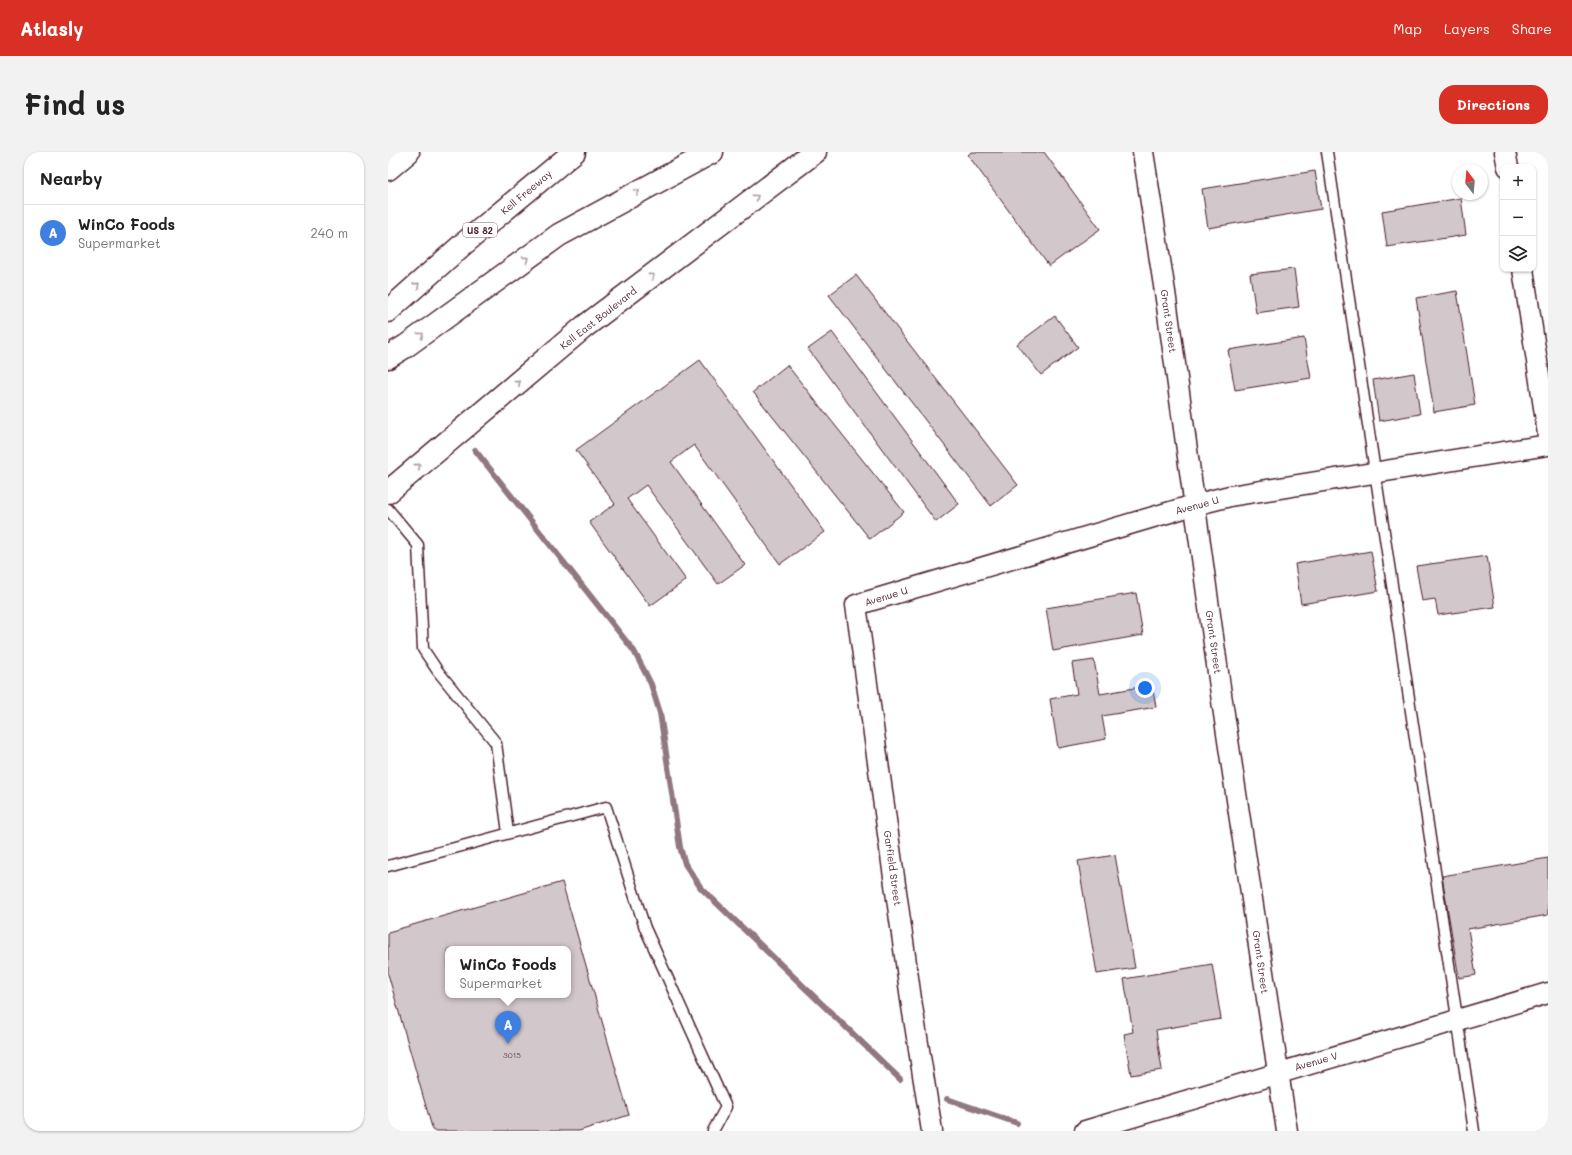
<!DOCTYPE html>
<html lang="en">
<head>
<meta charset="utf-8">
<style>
	:root { --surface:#fff; --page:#f2f2f2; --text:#222; --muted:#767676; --line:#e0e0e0; --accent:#d93025 }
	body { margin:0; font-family:Mali,sans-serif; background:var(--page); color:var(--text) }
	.controls { position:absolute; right:12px; top:12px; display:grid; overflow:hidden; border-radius:8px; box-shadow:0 1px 3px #0004 }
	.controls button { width:36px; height:36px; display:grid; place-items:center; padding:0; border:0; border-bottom:1px solid var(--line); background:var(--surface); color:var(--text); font:20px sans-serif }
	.compass { position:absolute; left:1064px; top:12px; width:36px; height:36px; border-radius:50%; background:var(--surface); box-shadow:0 1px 3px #0004; rotate:344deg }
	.you { position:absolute; left:757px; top:536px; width:14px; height:14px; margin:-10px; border:3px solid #fff; border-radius:50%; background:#1a73e8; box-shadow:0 0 0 6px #1a73e833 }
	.badge { display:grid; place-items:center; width:26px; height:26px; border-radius:50%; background:var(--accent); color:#fff; font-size:13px; font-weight:700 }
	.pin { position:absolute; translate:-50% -33px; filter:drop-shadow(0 1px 2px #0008) }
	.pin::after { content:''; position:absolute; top:21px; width:14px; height:12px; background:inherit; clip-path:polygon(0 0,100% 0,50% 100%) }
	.popup { position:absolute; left:57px; top:794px; width:126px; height:52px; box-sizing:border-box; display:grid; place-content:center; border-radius:8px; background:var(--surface); filter:drop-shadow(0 1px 3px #0005); font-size:13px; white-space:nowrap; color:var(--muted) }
	.popup b { font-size:15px; color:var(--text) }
	.popup::after { content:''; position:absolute; left:50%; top:100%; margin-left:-8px; border:8px solid transparent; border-top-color:var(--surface) }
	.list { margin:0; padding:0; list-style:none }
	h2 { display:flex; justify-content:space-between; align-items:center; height:52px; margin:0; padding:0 16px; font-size:17px }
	h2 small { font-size:13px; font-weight:400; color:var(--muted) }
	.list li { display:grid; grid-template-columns:26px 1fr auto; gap:12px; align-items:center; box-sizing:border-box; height:56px; padding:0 16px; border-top:1px solid var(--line) }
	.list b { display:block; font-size:15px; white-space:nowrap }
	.list p { margin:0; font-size:13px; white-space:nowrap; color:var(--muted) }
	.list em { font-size:13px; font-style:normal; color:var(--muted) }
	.icon { flex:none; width:22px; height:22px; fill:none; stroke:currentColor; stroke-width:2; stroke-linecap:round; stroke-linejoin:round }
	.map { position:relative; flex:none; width:1160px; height:979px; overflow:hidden; border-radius:16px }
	header { display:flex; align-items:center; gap:24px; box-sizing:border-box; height:56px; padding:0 20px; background:var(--accent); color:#fff }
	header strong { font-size:19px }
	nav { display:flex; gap:22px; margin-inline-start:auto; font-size:14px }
	.intro { display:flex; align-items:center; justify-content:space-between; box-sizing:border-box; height:96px; padding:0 24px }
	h1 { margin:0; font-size:28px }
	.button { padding:10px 18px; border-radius:16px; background:var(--accent); color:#fff; font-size:14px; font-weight:700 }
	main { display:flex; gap:24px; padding:0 24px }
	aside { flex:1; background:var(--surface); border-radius:16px; box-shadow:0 1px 3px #0004 }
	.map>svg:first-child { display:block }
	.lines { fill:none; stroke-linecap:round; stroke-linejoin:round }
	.stream { stroke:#91787e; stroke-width:6 }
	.building { fill:#d2c7cb; stroke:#4a1f2b; fill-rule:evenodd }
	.lane-casing { stroke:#4a1f2b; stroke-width:13 }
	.street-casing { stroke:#4a1f2b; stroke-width:23 }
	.secondary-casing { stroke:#4a1f2b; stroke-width:25 }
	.highway-casing { stroke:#4a1f2b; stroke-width:25 }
	.lane { stroke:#fff; stroke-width:10 }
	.street { stroke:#fff; stroke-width:20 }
	.secondary { stroke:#fff; stroke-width:22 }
	.highway { stroke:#fff; stroke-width:22 }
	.oneway { stroke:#ae9aa0 }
	.labels { text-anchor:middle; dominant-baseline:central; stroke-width:3; stroke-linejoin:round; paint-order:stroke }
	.number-label { font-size:8px; fill:#6c4953 }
	.shield { fill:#fff; stroke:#80626b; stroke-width:1 }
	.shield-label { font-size:9px; font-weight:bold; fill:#4a1f2b }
	.street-label { font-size:10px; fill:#4a1f2b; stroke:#fff }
</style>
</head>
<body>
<header>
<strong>Atlasly</strong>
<nav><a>Map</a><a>Layers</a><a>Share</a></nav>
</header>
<div class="intro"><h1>Find us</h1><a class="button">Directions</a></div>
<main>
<aside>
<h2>Nearby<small></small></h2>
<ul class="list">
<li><span class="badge" style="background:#3f7fe0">A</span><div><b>WinCo Foods</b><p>Supermarket</p></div><em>240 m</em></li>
</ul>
</aside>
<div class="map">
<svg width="1160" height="979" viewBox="0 0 1160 979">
	<rect width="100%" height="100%" fill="#fff"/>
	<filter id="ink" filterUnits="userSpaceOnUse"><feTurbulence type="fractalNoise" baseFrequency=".025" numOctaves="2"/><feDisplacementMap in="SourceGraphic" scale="8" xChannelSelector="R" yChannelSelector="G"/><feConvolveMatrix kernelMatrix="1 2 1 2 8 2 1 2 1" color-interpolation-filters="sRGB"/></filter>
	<g filter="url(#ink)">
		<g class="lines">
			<g class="stream">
				<path d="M87,298L246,499L263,532L272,561L292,695L297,712L313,736L512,927"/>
				<path d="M559,947L629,971"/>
			</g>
		</g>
		<g class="building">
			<path d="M583,0H656L712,77L661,114L580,3Z"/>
			<path d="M927,19L933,57L820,76L814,37Z"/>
			<path d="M1073,46L1078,83L999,95L994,59Z"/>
			<path d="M906,117L911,155L868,161L862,122Z"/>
			<path d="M468,123L630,333L603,354L441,143Z"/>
			<path d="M1069,139L1087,253L1046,260L1028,146Z"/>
			<path d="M667,164L690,195L653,223L629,192Z"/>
			<path d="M444,180L571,352L548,370L420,197Z"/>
			<path d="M916,186L923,226L847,238L840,198Z"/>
			<path d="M312,208L437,380L392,412L306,293L283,310L357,413L330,432L258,333L239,347L298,428L262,454L201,370L227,352L188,298Z"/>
			<path d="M399,213L516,360L482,387L365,240Z"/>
			<path d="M1026,221L1032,262L991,269L985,228Z"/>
			<path d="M983,399L990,439L913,452L907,412Z"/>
			<path d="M1099,404L1107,455L1050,463L1047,447L1034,449L1028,414Z"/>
			<path d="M748,441L755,483L665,499L658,456Z"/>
			<path d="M706,508L712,542L764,533L768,555L714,564L718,587L670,596L662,547L689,542L684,511Z"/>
			<path d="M727,703L747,816L709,822L690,709Z"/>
			<path d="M1160,706V763L1080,777L1088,823L1071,826L1054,724Z"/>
			<path d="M174,730L241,963L191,979H45L0,822V780ZM60,797H180V843H60Z"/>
			<path d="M824,812L833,867L768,878L774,918L743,923L736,882L745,880L736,827Z"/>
		</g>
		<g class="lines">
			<g class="lane-casing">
				<g id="lane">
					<path d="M939,0L1086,979"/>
					<path d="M0,357L30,393L35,497L49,518L108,591L120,681"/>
					<path d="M0,714L218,655L257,776L338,955L325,979"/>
				</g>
			</g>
			<g class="street-casing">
				<g id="street">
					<path d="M755,0L777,140L833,542L899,979"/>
					<path d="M1117,0L1120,15"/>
					<path d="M1135,117L1160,282"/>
					<path d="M544,979L524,854L468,453L806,353L842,344L1160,293"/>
					<path d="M697,979L1160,841"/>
				</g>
			</g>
			<g class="secondary-casing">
				<path id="secondary" d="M0,340L196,175L427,0"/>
			</g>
			<g class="highway-casing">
				<g id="highway">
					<path d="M0,17L20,0"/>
					<path d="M0,159L73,94L186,0"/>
					<path d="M0,205L18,194L171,83L324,0"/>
				</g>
			</g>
			<use href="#lane" class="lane"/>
			<use href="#street" class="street"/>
			<use href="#secondary" class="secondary"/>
			<use href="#highway" class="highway"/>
		</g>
		<defs><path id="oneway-chevron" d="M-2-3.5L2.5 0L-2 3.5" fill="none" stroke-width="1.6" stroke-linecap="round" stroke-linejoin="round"/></defs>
		<g class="oneway">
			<use href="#oneway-chevron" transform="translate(249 40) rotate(-28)"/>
			<use href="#oneway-chevron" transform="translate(368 45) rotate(-37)"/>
			<use href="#oneway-chevron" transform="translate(138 107) rotate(-36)"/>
			<use href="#oneway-chevron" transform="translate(264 124) rotate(-37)"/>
			<use href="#oneway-chevron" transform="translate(29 133) rotate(-42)"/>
			<use href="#oneway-chevron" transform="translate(33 183) rotate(-36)"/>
			<use href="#oneway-chevron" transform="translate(130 231) rotate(-40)"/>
			<use href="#oneway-chevron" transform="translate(30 314) rotate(-40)"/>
		</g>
	</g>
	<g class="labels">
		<g class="number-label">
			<text x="124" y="903">3015</text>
		</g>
		<rect class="shield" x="75" y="71" width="34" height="14" rx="3"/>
		<g class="shield-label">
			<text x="92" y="78">US 82</text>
		</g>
		<g class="street-label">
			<text transform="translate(138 40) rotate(-40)">Kell Freeway</text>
			<text transform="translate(210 166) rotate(-38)">Kell East Boulevard</text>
			<text transform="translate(781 169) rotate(82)">Grant Street</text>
			<text transform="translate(809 353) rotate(-15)">Avenue U</text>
			<text transform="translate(498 444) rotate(-17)">Avenue U</text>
			<text transform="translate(826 490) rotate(82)">Grant Street</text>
			<text transform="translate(505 716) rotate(82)">Garfield Street</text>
			<text transform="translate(873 810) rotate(82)">Grant Street</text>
			<text transform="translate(928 909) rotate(-16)">Avenue V</text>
		</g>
	</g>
</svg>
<div class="controls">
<button>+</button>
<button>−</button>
<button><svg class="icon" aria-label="layers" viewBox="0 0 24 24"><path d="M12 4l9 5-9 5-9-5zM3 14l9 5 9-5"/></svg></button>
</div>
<svg class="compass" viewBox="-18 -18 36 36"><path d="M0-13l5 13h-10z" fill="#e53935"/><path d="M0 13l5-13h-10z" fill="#767676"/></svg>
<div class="you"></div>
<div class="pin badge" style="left:120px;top:892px;background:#3f7fe0">A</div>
<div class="popup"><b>WinCo Foods</b>Supermarket</div>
</div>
</main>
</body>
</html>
